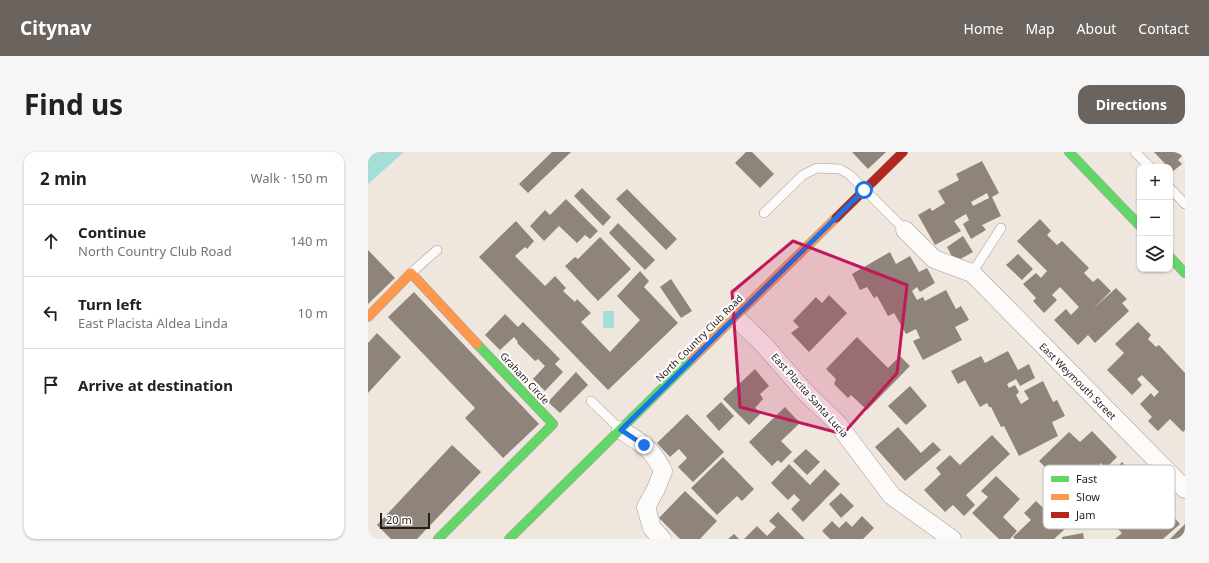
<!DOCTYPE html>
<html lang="en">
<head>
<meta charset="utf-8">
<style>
	:root { --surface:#fff; --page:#f6f6f6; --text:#222; --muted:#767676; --line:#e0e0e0; --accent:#6b645e }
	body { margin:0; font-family:"Noto Sans",sans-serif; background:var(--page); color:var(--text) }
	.controls { position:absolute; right:12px; top:12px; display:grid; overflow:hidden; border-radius:8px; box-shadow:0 1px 3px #0004 }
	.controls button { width:36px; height:36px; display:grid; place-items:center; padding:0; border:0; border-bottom:1px solid var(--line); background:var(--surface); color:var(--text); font:20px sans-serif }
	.scale { position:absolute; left:12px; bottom:10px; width:50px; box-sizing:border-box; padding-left:4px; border:2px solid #241e19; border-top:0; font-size:11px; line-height:14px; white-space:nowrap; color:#241e19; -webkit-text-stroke:3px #fff; paint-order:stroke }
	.stop { position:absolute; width:12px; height:12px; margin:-9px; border:3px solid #1a73e8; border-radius:50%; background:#fff }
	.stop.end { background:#1a73e8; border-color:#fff; box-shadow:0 1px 4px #0008 }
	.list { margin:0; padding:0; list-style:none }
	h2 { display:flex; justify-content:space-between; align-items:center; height:52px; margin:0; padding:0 16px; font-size:17px }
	h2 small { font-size:13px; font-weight:400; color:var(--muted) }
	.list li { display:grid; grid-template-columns:26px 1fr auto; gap:12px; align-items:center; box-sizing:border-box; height:72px; padding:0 16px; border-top:1px solid var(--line) }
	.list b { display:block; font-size:15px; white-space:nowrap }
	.list p { margin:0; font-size:13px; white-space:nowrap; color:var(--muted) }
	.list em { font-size:13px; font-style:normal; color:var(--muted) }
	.icon { flex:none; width:22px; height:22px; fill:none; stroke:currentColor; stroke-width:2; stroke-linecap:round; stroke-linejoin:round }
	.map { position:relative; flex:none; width:817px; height:387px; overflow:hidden; border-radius:12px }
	header { display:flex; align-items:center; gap:24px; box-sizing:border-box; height:56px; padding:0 20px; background:var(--accent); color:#fff }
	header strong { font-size:19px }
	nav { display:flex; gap:22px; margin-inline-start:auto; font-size:14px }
	.intro { display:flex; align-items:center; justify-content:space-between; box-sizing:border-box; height:96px; padding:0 24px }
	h1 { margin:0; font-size:28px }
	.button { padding:10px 18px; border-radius:12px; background:var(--accent); color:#fff; font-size:14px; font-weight:700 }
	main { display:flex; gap:24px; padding:0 24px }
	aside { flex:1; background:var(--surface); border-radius:12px; box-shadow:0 1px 3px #0004 }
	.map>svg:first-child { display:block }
	.water { fill:#a5ded6 }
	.building { fill:#8e8479; fill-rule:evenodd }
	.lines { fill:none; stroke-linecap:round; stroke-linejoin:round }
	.lane-casing { stroke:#a59d97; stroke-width:10 }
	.street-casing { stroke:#a59d97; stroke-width:19 }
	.fast-casing { stroke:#a59d97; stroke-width:10 }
	.slow-casing { stroke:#a59d97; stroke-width:10 }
	.jam-casing { stroke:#a59d97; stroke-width:10 }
	.lane { stroke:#fdfbfa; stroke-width:9 }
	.street { stroke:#fdfbfa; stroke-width:18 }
	.fast { stroke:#63d668; stroke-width:9 }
	.slow { stroke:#ff974d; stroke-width:9 }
	.jam { stroke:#b3261e; stroke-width:9 }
	.route { stroke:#1a73e8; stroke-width:5 }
	.marked { fill:#c2185b; fill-opacity:0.2; stroke:#c2185b; stroke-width:3; stroke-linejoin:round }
	.labels { text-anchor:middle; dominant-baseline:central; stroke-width:4; stroke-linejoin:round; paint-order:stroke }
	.street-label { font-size:10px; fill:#241e19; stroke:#fff }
	.key { fill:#fff; stroke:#bdbcba; stroke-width:1 }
	.key-label { font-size:11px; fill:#241e19 }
</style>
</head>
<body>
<header>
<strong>Citynav</strong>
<nav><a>Home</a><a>Map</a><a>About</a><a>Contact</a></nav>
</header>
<div class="intro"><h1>Find us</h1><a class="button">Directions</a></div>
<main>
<aside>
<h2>2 min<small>Walk · 150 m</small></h2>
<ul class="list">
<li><svg class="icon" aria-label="ahead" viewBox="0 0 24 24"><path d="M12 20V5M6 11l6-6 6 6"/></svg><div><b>Continue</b><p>North Country Club Road</p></div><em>140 m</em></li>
<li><svg class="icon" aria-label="left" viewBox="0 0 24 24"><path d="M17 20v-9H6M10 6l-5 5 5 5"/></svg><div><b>Turn left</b><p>East Placista Aldea Linda</p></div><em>10 m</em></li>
<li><svg class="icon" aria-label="arrive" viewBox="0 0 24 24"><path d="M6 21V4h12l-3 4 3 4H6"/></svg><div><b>Arrive at destination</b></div></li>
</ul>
</aside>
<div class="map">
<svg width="817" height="387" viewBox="0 0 817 387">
	<rect width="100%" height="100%" fill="#efe6de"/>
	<g class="water">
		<path d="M0,0H36L0,32Z"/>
		<rect x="235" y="159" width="11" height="17"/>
	</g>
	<g class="building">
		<path d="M184,0H203L160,41L151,32Z"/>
		<path d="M378,0H384L406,22L392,36L367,11Z"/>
		<path d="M484,0H518L500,17Z"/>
		<path d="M786,0H817V1L810,8L814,12L804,20L802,18V15H800Z"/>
		<path d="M614,9L631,41L624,45L633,64L614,73L618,78L603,87L595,72L601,68L598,62L586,69L593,79L567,93L550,63L562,56L564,59L577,51L570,39L591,28L588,22ZM619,41L621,46L605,54L603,50Z"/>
		<path d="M214,36L243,65L235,74L206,44Z"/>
		<path d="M259,37L309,87L298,98L248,47Z"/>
		<path d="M198,47L230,79L222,87L217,83L209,91L191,74L176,89L162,74L177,58L182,63Z"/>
		<path d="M672,67L683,79L679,83L689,93L694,89L721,116L716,121L725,130L730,126L743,139L725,157L748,136L759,147L754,151L761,159L727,191L720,183L710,193L686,168L698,157L703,163L711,155L692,135L684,143L689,148L676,161L665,149L668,146L655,132L668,121L673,126L679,119L649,89Z"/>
		<path d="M148,69L166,89L159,97L157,95L147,104L177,134L187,124L198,136L195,139L207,150L209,147L223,161L213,170L242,200L272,168L249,144L272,119L281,129L276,135L310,171L240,238L111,105Z"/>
		<path d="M250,71L287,108L277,118L241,81Z"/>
		<path d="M595,84L605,100L587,110L579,95Z"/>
		<path d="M232,85L263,117L230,149L197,114L207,105L210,107Z"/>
		<path d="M0,98L27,126L0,152Z"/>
		<path d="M522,100L528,112L542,104L551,120L559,116L567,131L552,140L549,135L544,139L549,148L555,145L557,149L578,138L588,157L593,154L601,168L587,175L594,188L555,208L545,189L552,186L548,177L538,182L526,161L520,164L509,144L506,146L499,135L492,138L484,122Z"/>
		<path d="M650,102L665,117L654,128L638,113Z"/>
		<path d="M303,127L324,159L313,166L292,135Z"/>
		<path d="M46,140L171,272L135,306L97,266L107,256L20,165Z"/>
		<path d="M461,143L479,161L441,200L423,181L431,175L425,169L448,145L454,151Z"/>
		<path d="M137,162L150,175L155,170L192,207L187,212L195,220L177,239L165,227L177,214L170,207L167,209L149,191L150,190L146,185L132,198L117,183Z"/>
		<path d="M770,170L783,183L780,187L788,195L791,193L817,221V278L815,280L802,267L790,279L780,269L784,265L772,252L783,241L786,245L791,240L774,223L769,227L774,233L764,243L739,218L756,201L747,192Z"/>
		<path d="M9,181L33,205L0,241V191Z"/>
		<path d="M489,185L520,216L532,204L542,214L499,258L483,243L480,246L466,232L468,227L458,217Z"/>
		<path d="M640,199L650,218L661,212L667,226L652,234L648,227L639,232L641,236L647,233L651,240L648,243L653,252L661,247L656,239L675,229L685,250L689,248L697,264L684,270L690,284L651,304L636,274L633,275L623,255H621L619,251L612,255L597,228L590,232L583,219L613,204L617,211Z"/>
		<path d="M387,217L401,234L392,242L395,247L387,256L393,261L381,273L355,247Z"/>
		<path d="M208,220L220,233L192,261L180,250Z"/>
		<path d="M542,234L559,254L538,273L520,254Z"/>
		<path d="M353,250L366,264L351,279L338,264Z"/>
		<path d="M417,255L432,271L413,289L424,300L413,311L410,308L404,314L381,290Z"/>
		<path d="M319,262L356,300L325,330L310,315L319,306L311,297L302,305L289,291Z"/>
		<path d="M530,275L553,301L565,290L573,298L537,329L507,295Z"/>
		<path d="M724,279L749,305L737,317L733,311L727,317L741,334L748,327L743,321L754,310L767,324L772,320L784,333L772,345L768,340L765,343L773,352L767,357L777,368L787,360L779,352L795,338L808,352L800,359L812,372L795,387H747L754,381L744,371L739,377L713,349L695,334L699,328L690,318L685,323L671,309L701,280L712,290Z"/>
		<path d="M624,283L642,302L598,343L607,353L596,364L585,353L577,360L556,338L573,322L568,316L582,303L592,313Z"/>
		<path d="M84,293L113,320L49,387H23L9,373Z"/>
		<path d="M438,297L452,310L439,323L425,309Z"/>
		<path d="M355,305L386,337L374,349L369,344L349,363L323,336Z"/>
		<path d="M421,312L442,333L457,317L472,332L435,370L423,357L432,348L426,342L420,348L403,331Z"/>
		<path d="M628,324L652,347L635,365L649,379L642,387H631L604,361L620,345L613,339Z"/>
		<path d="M317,339L349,369L332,387H312L291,366Z"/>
		<path d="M473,341L486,354L473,366L461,352Z"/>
		<path d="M668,349L697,377L686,387H647L645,385L663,368L656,361Z"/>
		<path d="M410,360L436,386V387H376L389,374L399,384L408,375L401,369Z"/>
		<path d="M494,364L506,376L495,387H462L454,379L464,369L471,376L478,369L484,375Z"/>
		<path d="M817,372V387H802Z"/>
		<path d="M715,381L716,387H694V385Z"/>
		<path d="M366,382L371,387H360Z"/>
	</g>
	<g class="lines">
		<g class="lane-casing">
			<g id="lane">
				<path d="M767,0L782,15"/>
				<path d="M802,36L817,52"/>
				<path d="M396,61L435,23L449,16L472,17L482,23L537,78"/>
				<path d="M43,121L69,98"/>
				<path d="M604,121L633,76"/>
				<path d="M223,249L253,278"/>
			</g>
		</g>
		<g class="street-casing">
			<g id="street">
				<path d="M537,78L566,107L604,121L817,337"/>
				<path d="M367,165L396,193L437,240L469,271L524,344L584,387"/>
				<path d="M253,278C273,291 284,296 295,319L288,337L278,355L284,376L294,387"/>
			</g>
		</g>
		<g class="fast-casing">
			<g id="fast">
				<path d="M701,0L772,74"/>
				<path d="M802,105L817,121"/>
				<path d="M70,387L185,272L109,192"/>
				<path d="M141,387L324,207"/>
			</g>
		</g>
		<g class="slow-casing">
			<g id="slow">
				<path d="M0,165L43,121L109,192"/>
				<path d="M324,207L468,66"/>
			</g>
		</g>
		<g class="jam-casing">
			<path id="jam" d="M468,66L535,0"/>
		</g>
		<use href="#lane" class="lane"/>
		<use href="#street" class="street"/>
		<use href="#fast" class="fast"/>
		<use href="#slow" class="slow"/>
		<use href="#jam" class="jam"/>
	</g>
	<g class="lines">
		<path class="route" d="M276,293L253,278L496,38"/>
	</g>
	<path class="marked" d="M425,89L539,133L529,221L475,282L372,255L364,140Z"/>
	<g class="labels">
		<g class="street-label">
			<text transform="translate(331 186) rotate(-45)">North Country Club Road</text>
			<text transform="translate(157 226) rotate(47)">Graham Circle</text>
			<text transform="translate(710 229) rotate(45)">East Weymouth Street</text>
			<text transform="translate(442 243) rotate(48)">East Placita Santa Lucia</text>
		</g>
	</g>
	<rect x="675" y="313" width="132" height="64" rx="6" class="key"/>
	<rect x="683" y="324" width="18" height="6" fill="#63d668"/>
	<rect x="683" y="342" width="18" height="6" fill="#ff974d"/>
	<rect x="683" y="360" width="18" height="6" fill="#b3261e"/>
	<g class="key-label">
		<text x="708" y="331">Fast</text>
		<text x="708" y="349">Slow</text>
		<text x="708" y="367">Jam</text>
	</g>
</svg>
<div class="controls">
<button>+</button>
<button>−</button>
<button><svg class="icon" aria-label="layers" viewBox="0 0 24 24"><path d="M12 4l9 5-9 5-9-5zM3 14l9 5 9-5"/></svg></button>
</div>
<div class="scale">20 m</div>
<div class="stop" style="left:496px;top:38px"></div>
<div class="stop end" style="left:276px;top:293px"></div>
</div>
</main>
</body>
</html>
